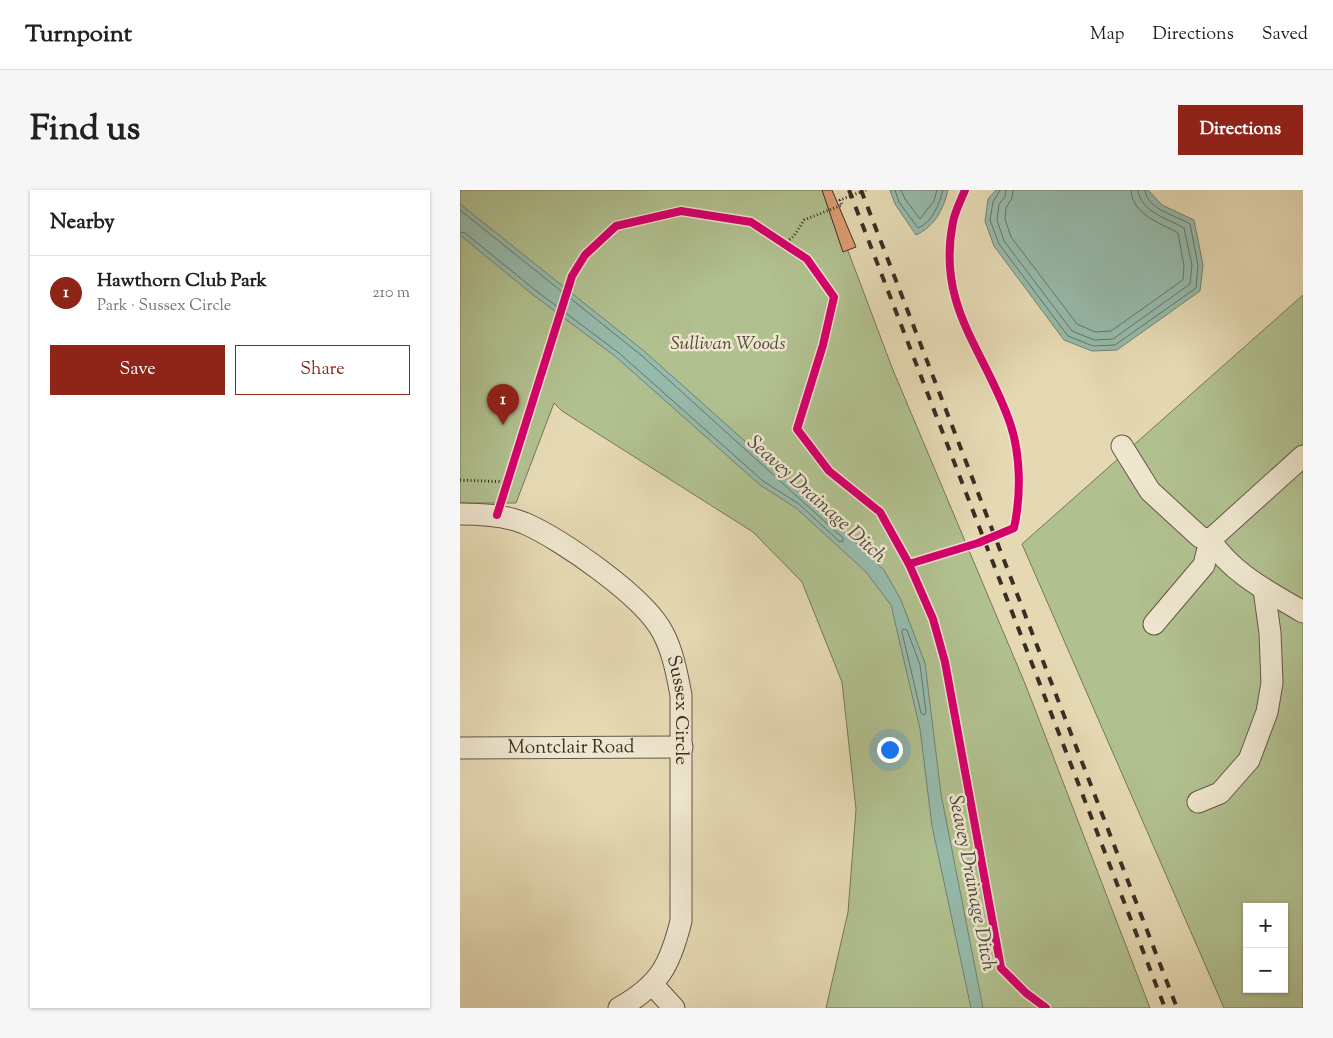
<!DOCTYPE html>
<html lang="en">
<head>
<meta charset="utf-8">
<style>
	:root { --surface:#fff; --page:#f6f6f6; --text:#222; --muted:#767676; --line:#e0e0e0; --accent:#8f2418 }
	body { margin:0; font-family:"Sorts Mill Goudy",serif; background:var(--page); color:var(--text) }
	.controls { position:absolute; right:15px; bottom:15px; display:grid; overflow:hidden; border-radius:0px; box-shadow:0 1px 4px #0004 }
	.controls button { width:45px; height:45px; display:grid; place-items:center; padding:0; border:0; border-bottom:1px solid var(--line); background:var(--surface); color:var(--text); font:25px sans-serif }
	.you { position:absolute; left:429px; top:559px; width:18px; height:18px; margin:-12px; border:4px solid #fff; border-radius:50%; background:#1a73e8; box-shadow:0 0 0 8px #1a73e833 }
	.badge { display:grid; place-items:center; width:32px; height:32px; border-radius:50%; background:var(--accent); color:#fff; font-size:16px; font-weight:700 }
	.pin { position:absolute; translate:-50% -41px; filter:drop-shadow(0 1px 2px #0008) }
	.pin::after { content:''; position:absolute; top:26px; width:18px; height:15px; background:inherit; clip-path:polygon(0 0,100% 0,50% 100%) }
	.list { margin:0; padding:0; list-style:none }
	h2 { display:flex; justify-content:space-between; align-items:center; height:65px; margin:0; padding:0 20px; font-size:21px }
	h2 small { font-size:16px; font-weight:400; color:var(--muted) }
	.list li { display:grid; grid-template-columns:32px 1fr auto; gap:15px; align-items:center; box-sizing:border-box; height:75px; padding:0 20px; border-top:1px solid var(--line) }
	.list b { display:block; font-size:19px; white-space:nowrap }
	.list p { margin:0; font-size:16px; white-space:nowrap; color:var(--muted) }
	.list em { font-size:16px; font-style:normal; color:var(--muted) }
	.actions { display:flex; gap:10px; padding:15px 20px }
	.actions a { flex:1; padding:11px 0; border:1px solid var(--accent); border-radius:0px; text-align:center; font-size:18px; color:var(--accent) }
	.actions .main { background:var(--accent); color:#fff }
	.map { position:relative; flex:none; width:843px; height:818px; overflow:hidden; border-radius:0px }
	header { display:flex; align-items:center; gap:30px; box-sizing:border-box; height:70px; padding:0 25px; background:var(--surface); border-bottom:1px solid var(--line) }
	header strong { font-size:24px }
	nav { display:flex; gap:28px; margin-inline-start:auto; font-size:18px }
	.intro { display:flex; align-items:center; justify-content:space-between; box-sizing:border-box; height:120px; padding:0 30px }
	h1 { margin:0; font-size:35px }
	.button { padding:12px 22px; border-radius:0px; background:var(--accent); color:#fff; font-size:18px; font-weight:700 }
	main { display:flex; gap:30px; padding:0 30px }
	aside { flex:1; background:var(--surface); border-radius:0px; box-shadow:0 1px 4px #0004 }
	.map>svg:first-child { display:block }
	.green { fill:#b1c08f; stroke:#76765a; fill-rule:evenodd }
	.water { fill:#96baab; stroke:#728175 }
	.lines { fill:none; stroke-linecap:round; stroke-linejoin:round }
	.shore { stroke:#697368; stroke-width:1 }
	.building { fill:#dc9b71; stroke:#3c2c24 }
	.minor-casing { stroke:#665748; stroke-width:23 }
	.path { stroke:#3c2c24; stroke-width:3; stroke-dasharray:1 2.5; stroke-linecap:butt }
	.minor { stroke:#eee6ce; stroke-width:21 }
	.rail { stroke:#3c2c24; stroke-width:4; stroke-dasharray:9 9; stroke-linecap:butt }
	.cycleway-casing { stroke:#eee6ce; stroke-width:11 }
	.cycleway { stroke:#d6006c; stroke-width:8 }
	.labels { text-anchor:middle; dominant-baseline:central; stroke-width:5; stroke-linejoin:round; paint-order:stroke }
	.park-label { font-size:19px; font-style:italic; fill:#534a39; stroke:#eee6ce }
	.street-label { font-size:19px; fill:#3c2c24; stroke:#eee6ce }
	.water-label { font-size:20px; font-style:italic; fill:#4e483f; stroke:#eee6ce }
</style>
</head>
<body>
<header>
<strong>Turnpoint</strong>
<nav><a>Map</a><a>Directions</a><a>Saved</a></nav>
</header>
<div class="intro"><h1>Find us</h1><a class="button">Directions</a></div>
<main>
<aside>
<h2>Nearby<small></small></h2>
<ul class="list">
<li><span class="badge">1</span><div><b>Hawthorn Club Park</b><p>Park · Sussex Circle</p></div><em>210 m</em></li>
</ul>
<div class="actions"><a class="main">Save</a><a>Share</a></div>
</aside>
<div class="map">
<svg width="843" height="818" viewBox="0 0 843 818">
	<rect width="100%" height="100%" fill="#e5d9b3"/>
	<filter id="stains"><feTurbulence type="fractalNoise" baseFrequency=".004" numOctaves="4"/><feColorMatrix values="0 0 0 0 .2 0 0 0 0 .09 0 0 0 0 .02 0 0 0 .5 -.17"/></filter>
	<radialGradient id="worn" r=".72"><stop offset=".6" stop-color="#630" stop-opacity="0"/><stop offset="1" stop-color="#630" stop-opacity=".3"/></radialGradient>
	<g class="green">
		<path d="M0,0H365L433,180L566,496L690,818H366L388,722L396,619L382,492L342,392L293,342L102,221L94,213L56,313H0Z"/>
		<path d="M843,105V818H764L562,354ZM787,717H824V799H787Z"/>
	</g>
	<g class="water">
		<path d="M430,0H488C483,20 475,36 456,45L435,14Z"/>
		<path d="M536,0H688L702,15L734,30L743,75L740,101L657,160L632,161L604,150L534,56L525,31L528,9Z"/>
		<path d="M0,14L184,161L352,311L424,380L441,410L465,473L481,604L523,818H511L472,636L460,539L431,415L406,382L336,318L300,295L156,167L72,104L0,45Z"/>
	</g>
	<g class="lines">
		<g class="shore">
			<path d="M435,0L439,12L458,38C473,32 479,14 483,0"/>
			<path d="M441,0L445,9L460,29L474,11L477,0"/>
			<path d="M540,0L533,12L530,30L539,54L608,146L633,156L655,155L736,98L738,75L730,34C716,25 687,20 685,0"/>
			<path d="M546,0L545,7L539,14L537,30L544,51L612,141L634,150L653,149L730,94L732,75L724,38C709,29 680,22 678,0"/>
			<path d="M553,0L552,8L546,18L545,29L551,47L617,134L635,142L651,141L723,90L724,76L718,43C701,33 672,25 671,0"/>
			<path d="M0,20L181,165L383,348V351L380,352L339,314L303,291L159,163L75,100L5,43L0,42"/>
			<path d="M444,439L447,440L460,475L466,522L464,525L461,523L442,442Z"/>
		</g>
	</g>
	<path class="building" d="M362,0H372L396,57L383,62Z"/>
	<g class="lines">
		<g class="minor-casing">
			<g id="minor">
				<path d="M662,256L690,301L740,347L750,350L744,375L694,434"/>
				<path d="M843,266L750,350C774,385 808,401 843,422"/>
				<path id="s1" d="M0,324C22,324 44,325 64,333C101,349 185,407 203,443C213,462 217,484 221,505V731C210,775 200,795 159,818"/>
				<path id="s2" d="M0,558L222,557"/>
				<path d="M738,612L760,603L789,570L807,522L812,493L810,443L804,399"/>
				<path d="M192,794L214,818"/>
			</g>
		</g>
		<g class="path">
			<path d="M324,54L334,46L344,30L382,15L380,10L406,0"/>
			<path d="M0,290L49,292"/>
		</g>
		<use href="#minor" class="minor"/>
		<g class="rail">
			<path d="M389,0L705,818"/>
			<path d="M401,0L717,818"/>
		</g>
		<g class="cycleway-casing">
			<g id="cycleway">
				<path d="M37,325L112,86L125,65L156,36L221,21L291,32L347,69L374,107L363,155L337,239L369,281L420,322L449,374L473,429L485,472L541,778L566,803L586,818"/>
				<path d="M449,374L518,353L554,338C561,306 561,265 550,233C525,160 476,117 493,32C495,21 501,10 505,0"/>
			</g>
		</g>
		<use href="#cycleway" class="cycleway"/>
	</g>
	<g class="labels">
		<g class="park-label">
			<text x="268" y="154">Sullivan Woods</text>
		</g>
		<g class="street-label">
			<text stroke="none"><textPath href="#s1" startOffset="324">Sussex Circle</textPath></text>
			<text stroke="none"><textPath href="#s2" startOffset="111">Montclair Road</textPath></text>
		</g>
		<g class="water-label">
			<text transform="translate(356 310) rotate(42)">Seavey Drainage Ditch</text>
			<text transform="translate(511 693) rotate(79)">Seavey Drainage Ditch</text>
		</g>
	</g>
	<rect width="100%" height="100%" filter="url(#stains)"/>
	<rect width="100%" height="100%" fill="url(#worn)"/>
</svg>
<div class="controls">
<button>+</button>
<button>−</button>
</div>
<div class="you"></div>
<div class="pin badge" style="left:43px;top:235px">1</div>
</div>
</main>
</body>
</html>
